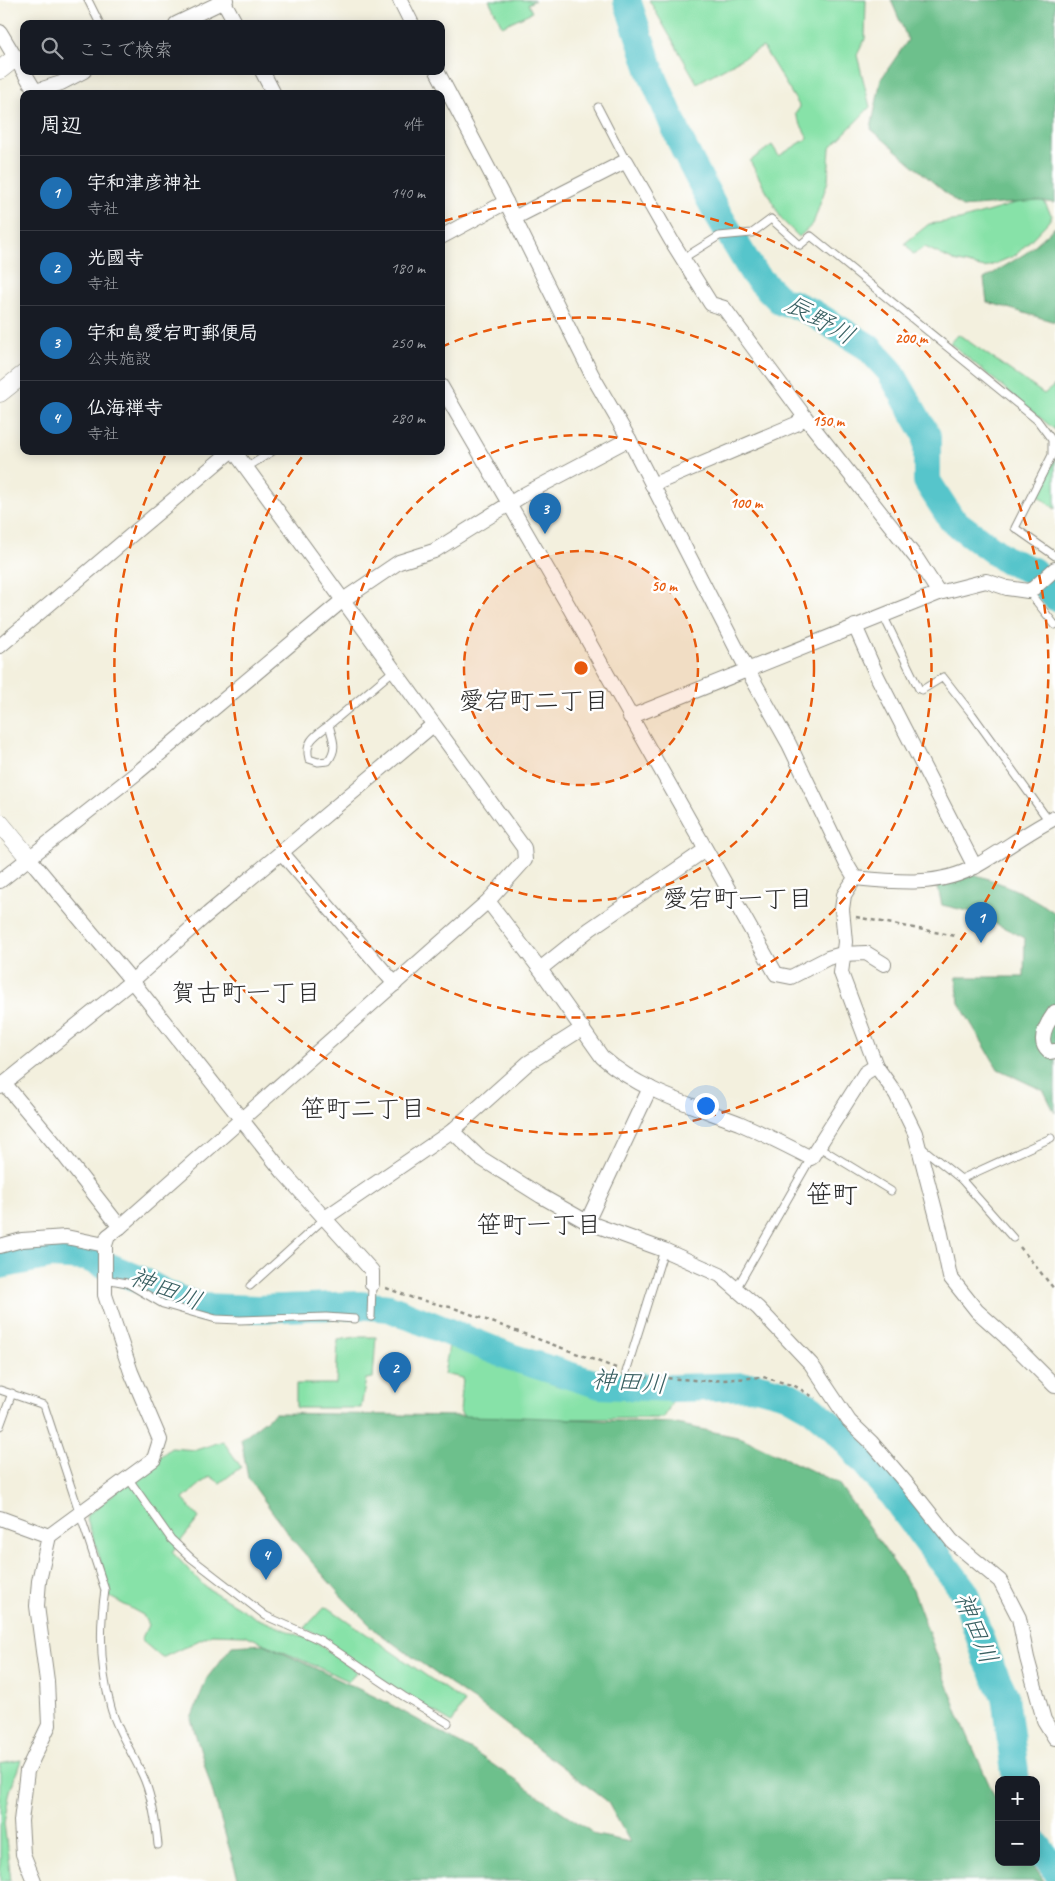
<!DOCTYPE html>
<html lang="ja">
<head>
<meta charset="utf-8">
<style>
	:root { --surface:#171b24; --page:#20242c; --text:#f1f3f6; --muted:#9ea1a6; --line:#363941; --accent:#1f6fb2 }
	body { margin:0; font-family:Caveat,"Klee One",sans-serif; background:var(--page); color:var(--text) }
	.controls { position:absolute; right:15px; bottom:15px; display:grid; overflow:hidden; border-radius:10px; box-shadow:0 2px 12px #0003 }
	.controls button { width:45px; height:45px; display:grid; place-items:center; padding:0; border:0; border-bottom:1px solid var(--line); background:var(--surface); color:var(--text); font:25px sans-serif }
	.you { position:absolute; left:705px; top:1105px; width:18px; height:18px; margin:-12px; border:4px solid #fff; border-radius:50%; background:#1a73e8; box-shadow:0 0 0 8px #1a73e833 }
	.badge { display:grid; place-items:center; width:32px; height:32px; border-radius:50%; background:var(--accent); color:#fff; font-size:16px; font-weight:700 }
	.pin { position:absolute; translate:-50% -41px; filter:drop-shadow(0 1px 2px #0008) }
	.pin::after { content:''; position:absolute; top:26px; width:18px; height:15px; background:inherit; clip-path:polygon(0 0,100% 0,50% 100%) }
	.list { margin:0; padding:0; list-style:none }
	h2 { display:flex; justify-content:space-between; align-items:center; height:65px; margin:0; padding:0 20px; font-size:21px }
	h2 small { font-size:16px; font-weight:400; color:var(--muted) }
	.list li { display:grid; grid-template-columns:32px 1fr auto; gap:15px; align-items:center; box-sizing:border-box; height:75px; padding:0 20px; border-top:1px solid var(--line) }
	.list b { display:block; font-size:19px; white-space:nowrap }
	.list p { margin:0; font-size:16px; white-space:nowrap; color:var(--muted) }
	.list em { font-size:16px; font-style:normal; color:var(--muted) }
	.icon { flex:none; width:28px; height:28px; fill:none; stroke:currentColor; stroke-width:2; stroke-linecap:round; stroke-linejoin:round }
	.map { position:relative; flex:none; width:1055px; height:1881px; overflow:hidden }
	.search { position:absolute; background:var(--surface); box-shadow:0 2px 12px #0003; left:20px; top:20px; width:425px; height:55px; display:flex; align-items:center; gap:12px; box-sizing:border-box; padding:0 18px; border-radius:10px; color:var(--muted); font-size:19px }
	.panel { position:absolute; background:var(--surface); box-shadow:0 2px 12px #0003; left:20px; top:90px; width:425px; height:365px; border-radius:10px }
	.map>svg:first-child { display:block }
	.green { fill:#87e2a8; stroke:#59866a }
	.forest { fill:#6dc08c; stroke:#4c765c }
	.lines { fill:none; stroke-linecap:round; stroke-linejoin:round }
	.river { stroke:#57c5cb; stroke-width:28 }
	.service-casing { stroke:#8f8e84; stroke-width:9 }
	.minor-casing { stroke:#8f8e84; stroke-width:16 }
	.tertiary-casing { stroke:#8f8e84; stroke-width:19 }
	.path { stroke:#8f8e84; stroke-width:2.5; stroke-dasharray:4 4; stroke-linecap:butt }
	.service { stroke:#fff; stroke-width:7 }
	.minor { stroke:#fff; stroke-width:14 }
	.tertiary { stroke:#fff; stroke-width:18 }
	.ring { fill:none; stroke:#e8590c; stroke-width:2.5; stroke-dasharray:9 6 }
	.labels { text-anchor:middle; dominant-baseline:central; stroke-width:5; stroke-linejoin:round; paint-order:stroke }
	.water-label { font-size:25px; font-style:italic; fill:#3a6163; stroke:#fff }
	.neighbourhood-label { font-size:25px; fill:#2b2b2b; stroke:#fff }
	.quarter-label { font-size:26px; fill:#2b2b2b; stroke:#fff }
	.centre { fill:#e8590c; stroke:#fff; stroke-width:2.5 }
	.ring-label { font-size:15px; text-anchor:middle; font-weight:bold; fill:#e8590c; stroke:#fff; stroke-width:5; stroke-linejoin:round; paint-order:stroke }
</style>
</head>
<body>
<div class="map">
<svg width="1055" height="1881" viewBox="0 0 1055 1881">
	<rect width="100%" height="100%" fill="#fff"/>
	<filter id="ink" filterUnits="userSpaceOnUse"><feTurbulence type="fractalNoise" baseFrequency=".02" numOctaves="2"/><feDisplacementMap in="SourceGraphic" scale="10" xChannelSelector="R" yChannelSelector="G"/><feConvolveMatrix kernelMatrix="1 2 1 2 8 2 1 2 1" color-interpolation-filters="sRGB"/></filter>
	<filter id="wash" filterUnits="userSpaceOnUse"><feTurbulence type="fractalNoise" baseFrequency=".0096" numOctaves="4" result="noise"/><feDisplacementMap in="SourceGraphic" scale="20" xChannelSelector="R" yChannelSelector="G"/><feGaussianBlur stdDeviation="1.12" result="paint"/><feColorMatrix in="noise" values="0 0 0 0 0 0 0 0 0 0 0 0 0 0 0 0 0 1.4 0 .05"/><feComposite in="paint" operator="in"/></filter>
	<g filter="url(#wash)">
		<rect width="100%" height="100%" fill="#f3f0de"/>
		<g class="green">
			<path d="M489,0H535L528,4L532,12L502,26Z"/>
			<path d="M649,0H866L865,39L857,55L870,107L830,148L828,181L813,224L799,237L782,220L750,161L772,145L779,156L808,138L795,114L800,107L763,47L697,83Z"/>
			<path d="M1040,194L1052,216L1048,222L1016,255L985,268L954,261L925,247L913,254L905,243L929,224L960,220L1004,207Z"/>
			<path d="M958,334L1044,394L1055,385V430L950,343Z"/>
			<path d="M1055,458V509L1038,495Z"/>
			<path d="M356,1337H376L373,1378L366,1379L361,1408H296V1384H336L338,1340Z"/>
			<path d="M449,1345L558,1386L674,1398L664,1418L466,1420L460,1411L463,1378L444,1374Z"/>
			<path d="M223,1441L241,1467L220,1483L210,1476L183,1499L199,1518L172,1552L204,1586L256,1618L318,1643L357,1672L349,1681L245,1635L212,1634L162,1658L141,1640L148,1625L143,1615L110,1597V1590L86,1516L171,1448L196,1450Z"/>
			<path d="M324,1607L329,1608L464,1702L452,1723L399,1691L305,1628Z"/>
			<path d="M21,1760L10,1791L4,1823L11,1881H0V1764Z"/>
		</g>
		<g class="forest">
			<path d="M891,0H1055V203L1039,201L962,207L871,129L881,79L908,40Z"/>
			<path d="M1055,227V322L987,302L984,279L1026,253Z"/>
			<path d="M973,874C1001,882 1032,896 1055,913V1113L1044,1091L998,1069L959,1003L956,977H1024L1025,938L972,912L942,905L937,884Z"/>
			<path d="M275,1413L520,1417L672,1423L742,1438L838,1483L913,1590L960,1718L999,1807V1862H1031L1044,1881H239L191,1719L207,1678L232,1646L264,1644L384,1701L470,1749L596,1835L630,1842L607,1801L487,1710L376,1631L343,1598L292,1539L248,1478L241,1439Z"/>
		</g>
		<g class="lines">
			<g class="river">
				<path d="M627,0L651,72L684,149L716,211L754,274L782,302L791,303L811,312L868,347L890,371L927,436V481L952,520L1006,560L1033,571L1055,597"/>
				<path d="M0,1265L50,1255L86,1257L143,1281L166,1294L201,1307L258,1309L359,1305L389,1308L511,1357L600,1385L672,1388L756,1386L786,1394L811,1408L836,1429L893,1496L964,1591L987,1659L1005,1696L1016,1780"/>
				<path d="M1036,1844L1055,1869"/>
			</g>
		</g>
	</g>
	<g filter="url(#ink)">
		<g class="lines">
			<g class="service-casing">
				<g id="service">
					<path d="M88,0L100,24"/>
					<path d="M598,107L626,161"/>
					<path d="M682,259L719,236L752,233L771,219L800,245L811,236L1037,420L1052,440V455L1015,528L1055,556"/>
					<path d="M246,468L273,451"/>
					<path d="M1028,591L1055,625"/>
					<path d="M883,615L919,689L922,690L943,677L972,714L1049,821"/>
					<path d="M329,725C316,735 304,741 309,759L318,762L328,761C338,748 333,740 329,725L393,671"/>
					<path d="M819,1147L891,1191"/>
					<path d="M921,1147L961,1179L1013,1238"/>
					<path d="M961,1179L1051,1138"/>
					<path d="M105,1279L127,1283L163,1304L216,1319L240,1320L326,1317L355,1319"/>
					<path d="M250,1286L325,1218"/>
					<path d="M736,1289L811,1158"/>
					<path d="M371,1317L372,1284"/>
					<path d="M626,1372L664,1250"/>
					<path d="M0,1390L44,1405L105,1590C99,1630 100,1669 111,1708C118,1734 135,1756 145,1781C153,1802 156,1822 158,1845"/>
					<path d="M0,1426L12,1393"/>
					<path d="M128,1478L171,1539L191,1558L266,1616L320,1640L403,1696L448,1723"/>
				</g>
			</g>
			<g class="minor-casing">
				<g id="minor">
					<path d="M223,0L236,24"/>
					<path d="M400,0L412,24"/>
					<path d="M176,24L226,0"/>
					<path d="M0,32L37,94"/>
					<path d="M262,71L274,94"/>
					<path d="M437,71L506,202L592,375L629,439L747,669L789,744L846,863L855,878L844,895L842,909L845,942L841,973L876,1066L896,1094L915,1133L940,1229L950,1277L977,1311L1005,1336L1055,1386"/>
					<path d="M36,91L61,83L84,71"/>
					<path d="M514,218L626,161L671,240L711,304L724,308L805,417L917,559L939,593"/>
					<path d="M441,237L506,202"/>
					<path d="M441,386L568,605L776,974L791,977L828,958L842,954L866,953L884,964"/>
					<path d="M652,485L796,424L805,417"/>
					<path d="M855,626L878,678L975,867"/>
					<path d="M0,646L231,451"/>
					<path d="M630,717L939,593L986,581L1007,588L1028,591L1034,588L1055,569"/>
					<path d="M282,853L395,984"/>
					<path d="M29,858L132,981L283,1172L372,1271V1284"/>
					<path d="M855,878C895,882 940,887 976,866C1003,851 1027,832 1055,818"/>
					<path d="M0,881L138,772L343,600L399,562L434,551L525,494L629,439"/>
					<path d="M488,901L540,969L602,1057C640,1091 692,1105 739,1123C764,1134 788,1146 811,1158L865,1073L876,1066"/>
					<path d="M540,969L590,929L705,850"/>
					<path d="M1055,1012C1047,1023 1036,1041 1049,1052L1055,1051"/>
					<path d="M4,1083L55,1144L120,1227"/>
					<path d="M0,1087L132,981L203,918L433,725"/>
					<path d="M452,1131L479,1157L541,1196L587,1222L664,1250L720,1275L758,1308L811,1364L849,1421L871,1442L906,1483L952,1541L1000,1581L1019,1618L1027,1658L1044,1720L1055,1738"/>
					<path d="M325,1218L452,1131L528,1063L583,1028"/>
					<path d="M587,1222L650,1088"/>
					<path d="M0,1246L22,1240L66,1237L105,1245"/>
					<path d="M0,1518L49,1536"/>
					<path d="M34,1881L23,1854L21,1821L27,1771L49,1725L47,1681L37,1606L39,1581L49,1536L154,1459L160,1440L131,1372L105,1295V1245L108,1236L120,1227L446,938L488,901L525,860L524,848L234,451"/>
				</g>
			</g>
			<g class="tertiary-casing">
				<g id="tertiary">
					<path d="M0,70L15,58"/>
					<path d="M0,393L24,374"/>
					<path d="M0,823L29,858"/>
				</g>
			</g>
			<g class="path">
				<path d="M856,917L956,936"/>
				<path d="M1020,1247L1055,1290"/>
				<path d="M386,1288L413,1298L454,1308L616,1368"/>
				<path d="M636,1374L647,1377L709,1381L763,1377L795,1386L815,1398"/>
			</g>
			<use href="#service" class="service"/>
			<use href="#minor" class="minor"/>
			<use href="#tertiary" class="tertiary"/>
		</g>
	</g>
	<circle cx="581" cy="668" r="117" fill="#e8590c" fill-opacity=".12"/>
	<g class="ring">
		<circle cx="581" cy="668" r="117"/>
		<circle cx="581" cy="668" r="233"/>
		<path d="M441 347A350 350 0 1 1 305 453"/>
		<path d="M444 221A467 467 0 1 1 167 452"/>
	</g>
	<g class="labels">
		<g class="water-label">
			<text transform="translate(820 320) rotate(29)">辰野川</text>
			<text transform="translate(166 1289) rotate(21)">神田川</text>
			<text transform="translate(629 1382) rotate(4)">神田川</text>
			<text transform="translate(976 1628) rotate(68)">神田川</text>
		</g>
		<g class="neighbourhood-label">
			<text x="534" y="701">愛宕町二丁目</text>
			<text x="738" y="899">愛宕町一丁目</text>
			<text x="246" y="993">賀古町一丁目</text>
			<text x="363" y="1109">笹町二丁目</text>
			<text x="539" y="1225">笹町一丁目</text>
		</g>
		<g class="quarter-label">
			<text x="832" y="1194">笹町</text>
		</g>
	</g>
	<circle cx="581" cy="668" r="8" class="centre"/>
	<g class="ring-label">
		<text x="911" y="343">200 m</text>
		<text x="828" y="426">150 m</text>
		<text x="746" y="508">100 m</text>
		<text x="664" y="591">50 m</text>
	</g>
</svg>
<div class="controls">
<button>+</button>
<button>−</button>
</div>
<div class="you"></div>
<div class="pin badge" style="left:981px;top:943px">1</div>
<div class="pin badge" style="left:395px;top:1393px">2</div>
<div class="pin badge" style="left:545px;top:534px">3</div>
<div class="pin badge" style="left:266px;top:1580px">4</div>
<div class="search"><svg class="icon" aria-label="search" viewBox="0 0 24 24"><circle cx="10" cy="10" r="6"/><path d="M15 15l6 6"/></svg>ここで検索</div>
<section class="panel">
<h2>周辺<small>4件</small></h2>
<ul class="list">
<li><span class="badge">1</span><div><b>宇和津彦神社</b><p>寺社</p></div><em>140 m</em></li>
<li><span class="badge">2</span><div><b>光國寺</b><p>寺社</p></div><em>180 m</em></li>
<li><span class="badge">3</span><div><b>宇和島愛宕町郵便局</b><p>公共施設</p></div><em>250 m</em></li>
<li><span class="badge">4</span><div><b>仏海禅寺</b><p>寺社</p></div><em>280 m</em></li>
</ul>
</section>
</div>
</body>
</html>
